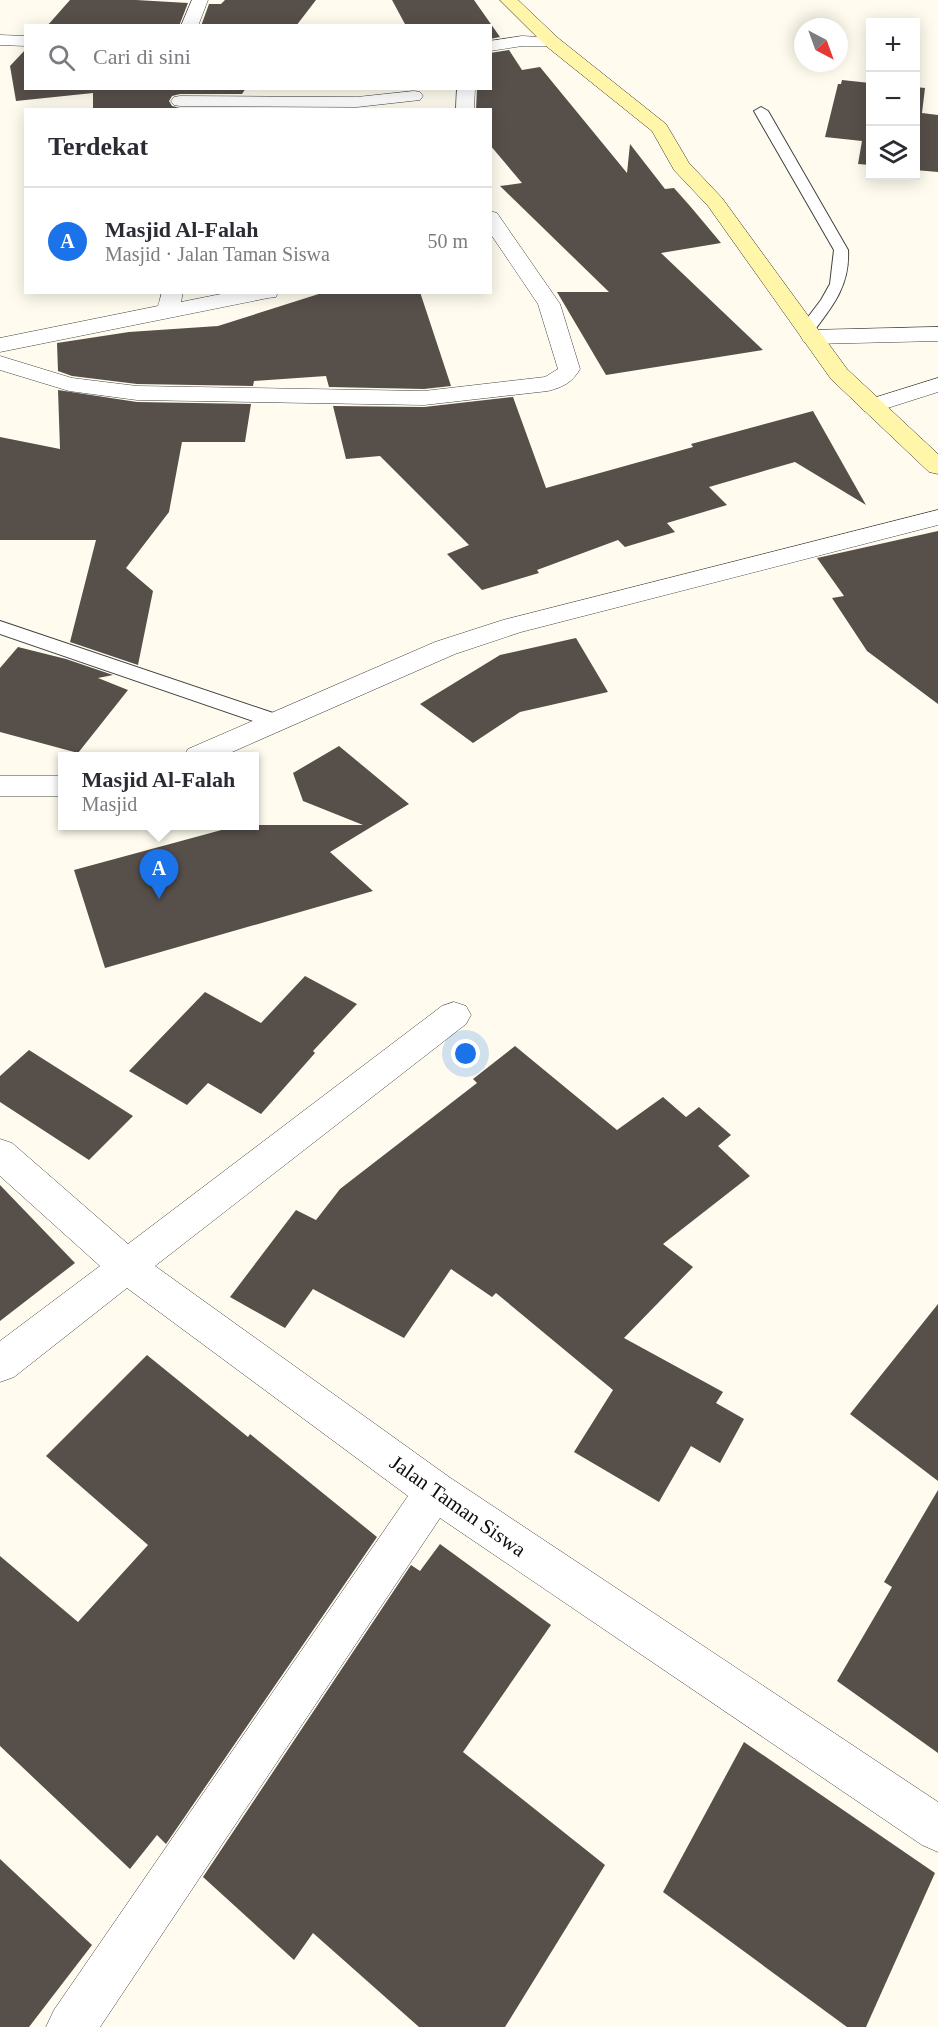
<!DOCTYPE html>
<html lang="id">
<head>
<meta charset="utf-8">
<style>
	:root { --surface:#fff; --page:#f7f7f7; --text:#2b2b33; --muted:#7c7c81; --line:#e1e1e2; --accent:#1a73e8 }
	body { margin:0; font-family:"Times New Roman",serif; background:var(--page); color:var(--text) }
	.controls { position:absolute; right:18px; top:18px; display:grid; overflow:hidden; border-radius:0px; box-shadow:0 3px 15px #0003 }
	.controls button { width:54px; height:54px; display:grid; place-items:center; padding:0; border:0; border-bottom:2px solid var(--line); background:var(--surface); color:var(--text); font:30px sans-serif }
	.compass { position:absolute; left:794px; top:18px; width:54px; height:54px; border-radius:50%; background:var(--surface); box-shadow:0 3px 15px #0003; rotate:139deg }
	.you { position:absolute; left:466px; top:1054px; width:21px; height:21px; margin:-15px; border:4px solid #fff; border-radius:50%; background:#1a73e8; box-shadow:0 0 0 9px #1a73e833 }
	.badge { display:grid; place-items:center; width:39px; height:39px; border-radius:50%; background:var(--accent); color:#fff; font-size:20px; font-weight:700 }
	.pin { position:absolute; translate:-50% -50px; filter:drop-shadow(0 2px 3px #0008) }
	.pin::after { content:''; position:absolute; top:32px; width:21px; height:18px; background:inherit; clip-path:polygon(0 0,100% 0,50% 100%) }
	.popup { position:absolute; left:58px; top:752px; width:201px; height:78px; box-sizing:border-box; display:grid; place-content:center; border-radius:0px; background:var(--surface); filter:drop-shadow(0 2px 4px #0005); font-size:20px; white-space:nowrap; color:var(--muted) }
	.popup b { font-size:22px; color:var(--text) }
	.popup::after { content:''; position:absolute; left:50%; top:100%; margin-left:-12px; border:12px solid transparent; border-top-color:var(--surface) }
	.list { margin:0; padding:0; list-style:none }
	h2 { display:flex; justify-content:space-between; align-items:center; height:78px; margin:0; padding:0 24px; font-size:26px }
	h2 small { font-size:20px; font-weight:400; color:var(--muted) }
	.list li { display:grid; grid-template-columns:39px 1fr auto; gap:18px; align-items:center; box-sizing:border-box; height:108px; padding:0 24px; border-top:2px solid var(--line) }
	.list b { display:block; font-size:22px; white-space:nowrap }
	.list p { margin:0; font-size:20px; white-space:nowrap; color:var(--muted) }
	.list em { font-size:20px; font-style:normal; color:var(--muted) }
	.icon { flex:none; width:33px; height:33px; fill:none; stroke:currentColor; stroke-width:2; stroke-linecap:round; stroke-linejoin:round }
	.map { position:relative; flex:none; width:938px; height:2027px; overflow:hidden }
	.search { position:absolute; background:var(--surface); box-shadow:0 3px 15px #0003; left:24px; top:24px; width:468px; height:66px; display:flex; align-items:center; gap:15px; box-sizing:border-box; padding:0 21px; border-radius:0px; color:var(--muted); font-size:22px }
	.panel { position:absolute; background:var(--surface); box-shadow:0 3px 15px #0003; left:24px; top:108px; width:468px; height:186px; border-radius:0px }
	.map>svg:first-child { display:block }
	.building { fill:#574f4a }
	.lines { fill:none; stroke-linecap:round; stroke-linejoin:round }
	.lane-casing { stroke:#414141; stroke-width:2 }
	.street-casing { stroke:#414141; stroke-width:1 }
	.secondary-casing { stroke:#303030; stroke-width:1 }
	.lane { fill:#fff; fill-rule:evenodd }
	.street { fill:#fff; fill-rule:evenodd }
	.secondary { fill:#fff6aa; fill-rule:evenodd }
	.labels { text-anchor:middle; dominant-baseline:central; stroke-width:6; stroke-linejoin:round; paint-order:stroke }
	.near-street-label { font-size:21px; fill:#0e0e0e; stroke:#fff }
</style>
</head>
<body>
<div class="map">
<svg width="938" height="2027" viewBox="0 0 938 2027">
	<rect width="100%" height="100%" fill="#fffcef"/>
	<g class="building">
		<path d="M70,0H136L188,3L179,26H47Z"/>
		<path d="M225,0H316L296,26H201L209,4H221Z"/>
		<path d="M392,0H474L500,37L490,39V26H406Z"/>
		<path d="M26,49V88H246L242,94H180L172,96L169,101L172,106L180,108L230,110H93V93L16,101L10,66Z"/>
		<path d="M509,50L522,70L540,67L627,173L630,144L665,189L674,188L690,206L721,243L661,253L763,350L606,375L557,292H609L500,186L522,183L490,145V110H476L477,88H490V53Z"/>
		<path d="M842,80L870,83V165L858,164L862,141L825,137L838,84H841Z"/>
		<path d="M915,87L925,88L922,113L938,115V172L915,170Z"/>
		<path d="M325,292H420L451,386L424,389L329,387L326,376L254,381L253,386L137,384L72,376L58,371L57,343L129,332L218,326Z"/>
		<path d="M58,390L137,402L251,404L245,442H182L169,512L126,568L153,591L138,665L70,642L96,540H0V437L60,449Z"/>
		<path d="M513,397L546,488L693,447L691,444L813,411L866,505L795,462L709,487L727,505L667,523L675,532L625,547L618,540L537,570L539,573L482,590L447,554L469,545L380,456L346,459L333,406L424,407Z"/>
		<path d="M938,531V704L867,651L832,598L844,596L817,558Z"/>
		<path d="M576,638L608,692L520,712L473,743L420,704L500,655Z"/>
		<path d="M18,647L66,659L113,675L98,678L128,690L78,753L0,732V668Z"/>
		<path d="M339,746L409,804L330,852L373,891L105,968L74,870L240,825H363L303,801L293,773Z"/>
		<path d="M305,976L357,1004L313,1051L315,1053L261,1114L208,1083L187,1105L129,1071L205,992L261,1023Z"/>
		<path d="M515,1046L617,1130L663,1097L686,1117L699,1107L731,1135L718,1146L750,1176L663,1244L693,1267L624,1338L723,1392L716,1403L744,1419L720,1463L691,1446L659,1502L574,1452L613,1390L496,1293L492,1297L451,1269L404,1338L313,1289L285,1328L230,1297L296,1210L316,1220L340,1189L477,1083L473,1079Z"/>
		<path d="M29,1050L133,1116L89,1160L0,1102V1076Z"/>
		<path d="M0,1185L75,1263L0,1321Z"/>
		<path d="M938,1304V1481L850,1414Z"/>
		<path d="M147,1355L248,1437L250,1434L377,1537L166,1844L157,1835L130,1869L0,1746V1556L78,1622L148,1545L46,1456Z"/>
		<path d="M938,1490V1753L837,1681L892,1587L884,1582Z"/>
		<path d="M440,1544L551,1625L463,1752L605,1865L505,2027H419L313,1933L294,1960L203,1877L411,1565L420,1571Z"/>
		<path d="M744,1742L935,1873L866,2027H847L663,1892Z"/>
		<path d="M0,1859L92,1945L29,2027H0Z"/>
	</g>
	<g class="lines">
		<g class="lane-casing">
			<g id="lane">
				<path d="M761,107L768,111L848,250C850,285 833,306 813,332L807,334L799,329L821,300L830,284L834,250L754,111Z"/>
				<path d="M0,621L282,716L285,721L282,726L275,728L268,726L0,634Z"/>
			</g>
		</g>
		<g class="street-casing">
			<g id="street">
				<path d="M192,0H208L198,26H181Z"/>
				<path d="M0,35L26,36V46L0,45Z"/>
				<path d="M522,36L558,38L561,42L558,46H522L490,51V41Z"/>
				<path d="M457,88H475L474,110H456Z"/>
				<path d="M414,91L420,92L423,96L420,100L357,107L180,106L174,105L171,101L174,97L180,96L357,97Z"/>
				<path d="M490,211L497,213L560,304L580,369C572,383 563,387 548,391L424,405L137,400L69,391L0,370V356L72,378L137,386L424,391L545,377L558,369L538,304L490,233Z"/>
				<path d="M162,292H183L181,302L231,292H278L276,297L268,298L0,352V338L158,306Z"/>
				<path d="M938,327V341L812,344L804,342L801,337L804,332L812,330Z"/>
				<path d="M938,378V392L872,413L864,411L860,406L864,401Z"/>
				<path d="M938,510V525L521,632L455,654L223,756H184L188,749L435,642L503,620Z"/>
				<rect x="0" y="776" width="63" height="20"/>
				<path d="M454,1002L466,1006L471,1015L466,1024L155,1266L449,1477L938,1802V1852L922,1845L440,1518L100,2027H46L54,2010L408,1496L127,1288L14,1377L0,1382V1341L100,1266L0,1176V1139L12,1143L128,1244L442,1006Z"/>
			</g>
		</g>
		<g class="secondary-casing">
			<path id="secondary" d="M500,0H518L558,38L666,124L689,163L722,198L847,369L938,454V474L929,472L831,379L708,206L674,170L652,131L546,46Z"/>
		</g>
		<use href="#lane" class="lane"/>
		<use href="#street" class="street"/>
		<use href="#secondary" class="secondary"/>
	</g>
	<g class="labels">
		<g class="near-street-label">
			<text transform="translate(458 1506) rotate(35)">Jalan Taman Siswa</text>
		</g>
	</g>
</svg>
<div class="controls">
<button>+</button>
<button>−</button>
<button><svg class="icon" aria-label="layers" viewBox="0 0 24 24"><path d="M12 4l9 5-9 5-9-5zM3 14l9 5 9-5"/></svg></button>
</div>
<svg class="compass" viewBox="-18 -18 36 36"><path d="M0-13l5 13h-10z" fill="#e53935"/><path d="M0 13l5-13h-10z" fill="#7c7c81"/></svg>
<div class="you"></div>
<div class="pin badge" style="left:159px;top:899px">A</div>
<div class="popup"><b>Masjid Al-Falah</b>Masjid</div>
<div class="search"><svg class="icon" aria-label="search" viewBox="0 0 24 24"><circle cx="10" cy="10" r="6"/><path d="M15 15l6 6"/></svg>Cari di sini</div>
<section class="panel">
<h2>Terdekat<small></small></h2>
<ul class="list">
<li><span class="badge">A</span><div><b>Masjid Al-Falah</b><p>Masjid · Jalan Taman Siswa</p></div><em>50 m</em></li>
</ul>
</section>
</div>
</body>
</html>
